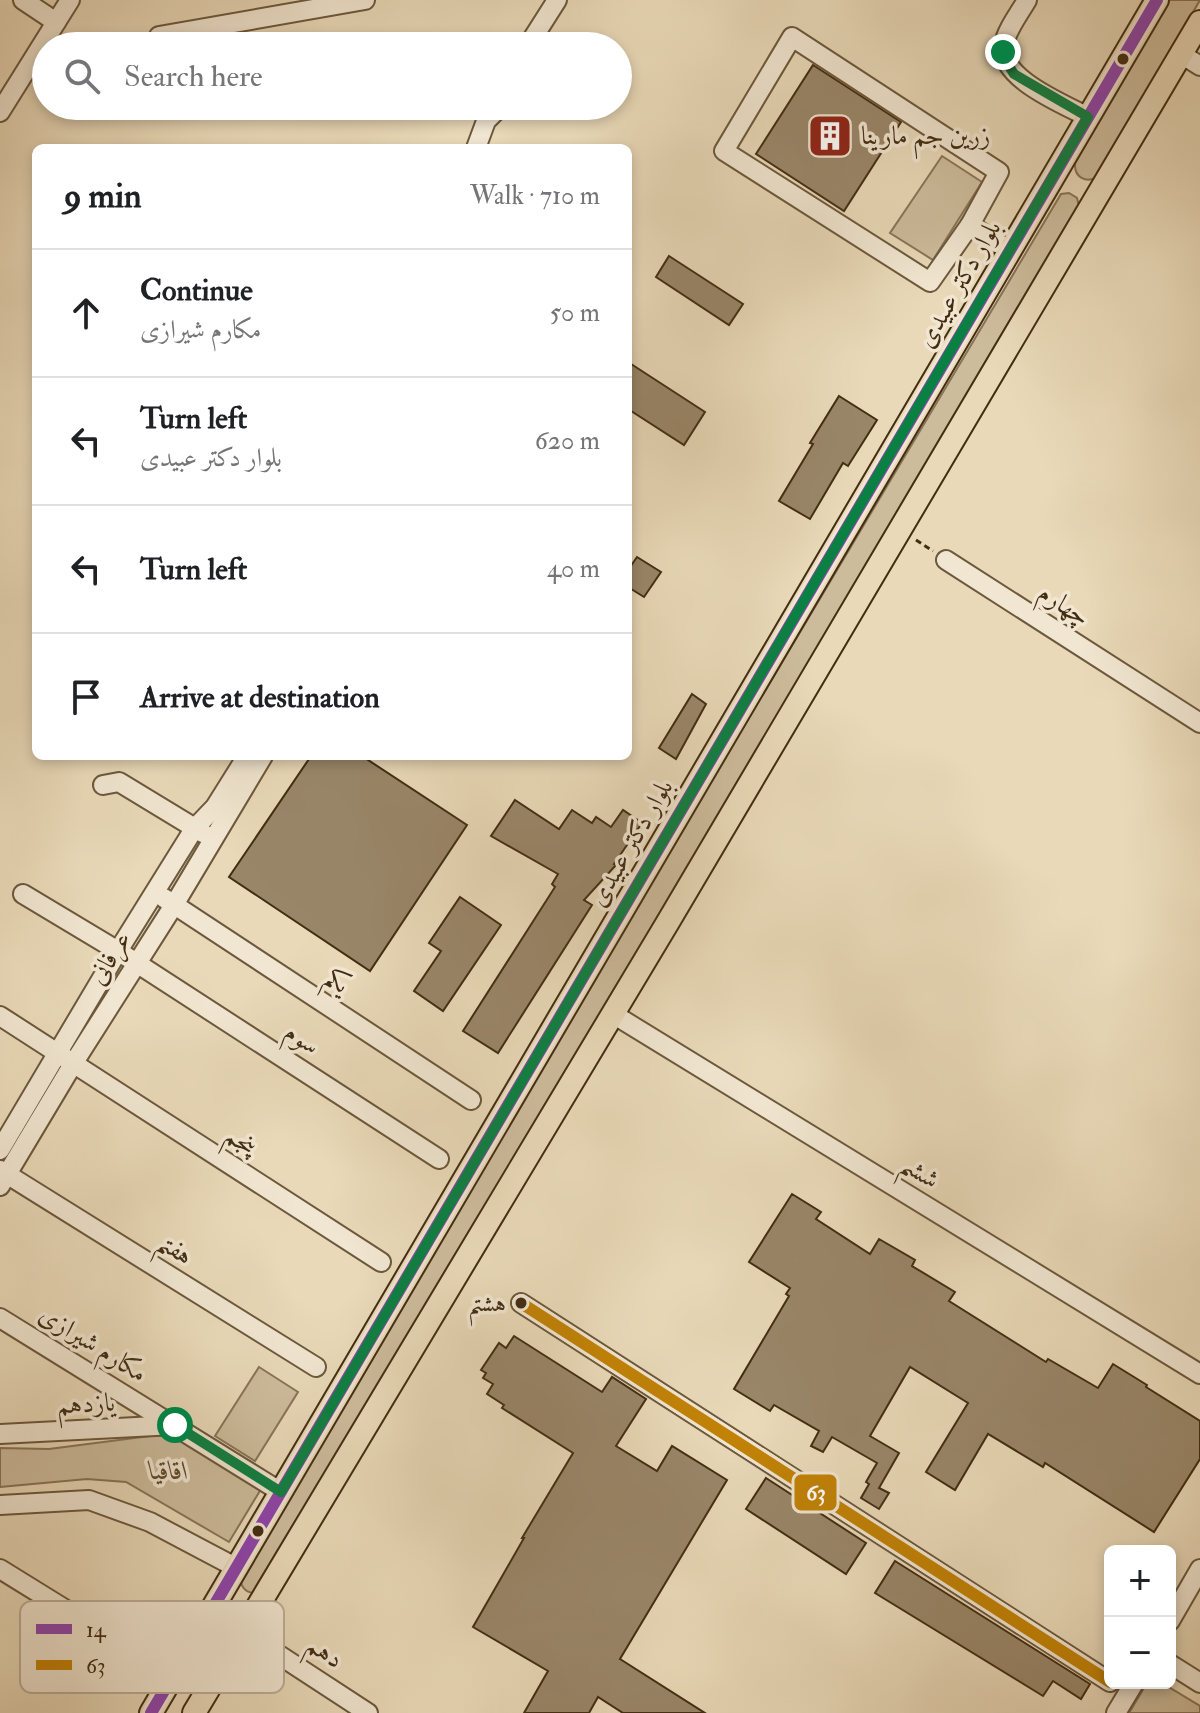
<!DOCTYPE html>
<html lang="en">
<head>
<meta charset="utf-8">
<style>
	:root { --surface:#fff; --page:#f6f6f6; --text:#202124; --muted:#757577; --line:#e0e0e0 }
	body { margin:0; font-family:"IM FELL Double Pica",Amiri,serif; background:var(--page); color:var(--text) }
	.controls { position:absolute; right:24px; bottom:24px; display:grid; overflow:hidden; border-radius:12px; box-shadow:0 4px 12px #0003 }
	.controls button { width:72px; height:72px; display:grid; place-items:center; padding:0; border:0; border-bottom:2px solid var(--line); background:var(--surface); color:var(--text); font:40px sans-serif }
	.stop { position:absolute; width:24px; height:24px; margin:-18px; border:6px solid #0b8043; border-radius:50%; background:#fff }
	.stop.end { background:#0b8043; border-color:#fff; box-shadow:0 2px 8px #0008 }
	.list { margin:0; padding:0; list-style:none }
	h2 { display:flex; justify-content:space-between; align-items:center; height:104px; margin:0; padding:0 32px; font-size:34px }
	h2 small { font-size:26px; font-weight:400; color:var(--muted) }
	.list li { display:grid; grid-template-columns:52px 1fr auto; gap:24px; align-items:center; box-sizing:border-box; height:128px; padding:0 32px; border-top:2px solid var(--line) }
	.list b { display:block; font-size:30px; white-space:nowrap }
	.list p { margin:0; font-size:26px; white-space:nowrap; color:var(--muted) }
	.list em { font-size:26px; font-style:normal; color:var(--muted) }
	.icon { flex:none; width:44px; height:44px; fill:none; stroke:currentColor; stroke-width:2; stroke-linecap:round; stroke-linejoin:round }
	.map { position:relative; flex:none; width:1200px; height:1713px; overflow:hidden }
	.search { position:absolute; background:var(--surface); box-shadow:0 4px 12px #0003; left:32px; top:32px; width:600px; height:88px; display:flex; align-items:center; gap:20px; box-sizing:border-box; padding:0 28px; border-radius:44px; color:var(--muted); font-size:30px }
	.panel { position:absolute; background:var(--surface); box-shadow:0 4px 12px #0003; left:32px; top:144px; width:600px; height:616px; border-radius:12px }
	.map>svg:first-child { display:block }
	.green { fill:#cdbc9c; stroke:#887458; stroke-width:2 }
	.building { fill:#998669; stroke:#422d13; stroke-width:2 }
	.lines { fill:none; stroke-linecap:round; stroke-linejoin:round }
	.minor-casing { stroke:#6c583c; stroke-width:22 }
	.major-casing { stroke:#422d13; stroke-width:26 }
	.path { stroke:#422d13; stroke-width:3; stroke-dasharray:6 4; stroke-linecap:butt }
	.minor { stroke:#f1e6d1; stroke-width:18 }
	.major { stroke:#e9d9b8; stroke-width:22 }
	.bus-1-casing { stroke:#f1e6d1; stroke-width:18 }
	.bus-2-casing { stroke:#f1e6d1; stroke-width:18 }
	.bus-1 { stroke:#8e44ad; stroke-width:12 }
	.bus-2 { stroke:#c18206; stroke-width:12 }
	.route { stroke:#0b8043; stroke-width:10 }
	.bus-dot { fill:#422d13; stroke:#f1e6d1; stroke-width:3 }
	.labels { text-anchor:middle; dominant-baseline:central; stroke-width:7; stroke-linejoin:round; paint-order:stroke }
	.bus-label { font-size:24px; fill:#422d13; stroke:#f1e6d1; text-anchor:end }
	.poi-label { font-size:26px; fill:#422d13; stroke:#f1e6d1; text-anchor:start }
	.street-label { font-size:26px; fill:#422d13; stroke:#f1e6d1 }
	.park-label { font-size:26px; font-style:italic; fill:#5e4a2e; stroke:#f1e6d1 }
	.key { fill:#f1e6d1; stroke:#bcae98; stroke-width:2 }
	.key-label { font-size:22px; fill:#422d13 }
	.line-badge { stroke:#f1e6d1; stroke-width:3 }
	.badge-label { font-size:22px; text-anchor:middle; font-weight:bold; fill:#fff }
</style>
</head>
<body>
<div class="map">
<svg width="1200" height="1713" viewBox="0 0 1200 1713">
	<rect width="100%" height="100%" fill="#e9d9b8"/>
	<filter id="stains"><feTurbulence type="fractalNoise" baseFrequency=".0025" numOctaves="4"/><feColorMatrix values="0 0 0 0 .2 0 0 0 0 .09 0 0 0 0 .02 0 0 0 .5 -.17"/></filter>
	<radialGradient id="worn" r=".72"><stop offset=".6" stop-color="#630" stop-opacity="0"/><stop offset="1" stop-color="#630" stop-opacity=".3"/></radialGradient>
	<g class="green">
		<path d="M1169,0H1200L1098,176C1087,184 1074,178 1075,163Z"/>
		<path d="M942,156L982,182L933,260L890,233Z"/>
		<path d="M1069,193L1077,198L1079,206L620,982L255,1593C247,1593 241,1588 241,1580L600,968L1061,194Z"/>
		<path d="M259,1367L298,1392L255,1461L215,1436Z"/>
		<path d="M171,1435L261,1489L229,1542L126,1482L87,1479L0,1487V1448L49,1449L150,1436Z"/>
		<path d="M1147,1683H1162L1200,1706V1713H1129Z"/>
	</g>
	<g class="building">
		<path d="M813,65L901,122L844,211L756,154Z"/>
		<path d="M669,256L743,304L729,325L656,277Z"/>
		<path d="M628,362L705,412L684,445L628,409Z"/>
		<path d="M839,396L877,420L848,466L843,463L810,519L779,501L813,444L810,443Z"/>
		<path d="M637,557L661,572L644,597L628,587V570Z"/>
		<path d="M692,694L706,704L676,759L659,748Z"/>
		<path d="M311,756H362L467,825L370,971L229,877Z"/>
		<path d="M515,800L559,829L572,810L592,823L596,817L611,827L623,810L642,823L614,864L616,865L584,900L592,905L498,1053L463,1031L555,887L552,884L558,874L491,836Z"/>
		<path d="M460,897L501,925L443,1011L414,991L441,951L429,943Z"/>
		<path d="M792,1194L821,1212L816,1219L870,1254L879,1239L915,1260L912,1266L955,1292L949,1301L1046,1362L1048,1359L1098,1388L1113,1364L1147,1385L1146,1387L1200,1421V1459L1154,1532L1045,1463L1043,1467L988,1434L955,1490L926,1472L968,1403L910,1367L870,1436L899,1453L879,1488L889,1493L879,1509L861,1498L869,1484L866,1482L877,1463L832,1437L823,1452L811,1446L819,1431L774,1405L770,1411L734,1389L789,1296L786,1294L790,1288L749,1262Z"/>
		<path d="M514,1336L602,1392L612,1377L646,1399L616,1446L657,1471L672,1446L727,1480L620,1659L705,1713H623L598,1697L589,1713H524L548,1671L473,1627L524,1538H522L573,1453L502,1408L504,1405L487,1394L493,1384L483,1378L486,1373L481,1370L499,1343L506,1348Z"/>
		<path d="M766,1478L866,1543L846,1574L746,1509Z"/>
		<path d="M895,1561L1090,1684L1081,1699L1053,1681L1043,1696L875,1593Z"/>
	</g>
	<g class="lines">
		<g class="minor-casing">
			<g id="minor">
				<path d="M23,0L56,22"/>
				<path d="M1027,0C1019,14 1007,29 1004,44C997,78 1064,104 1088,117"/>
				<path d="M159,36L365,0"/>
				<path d="M792,37L999,172L970,225L930,282L724,151Z"/>
				<path d="M531,41L557,0"/>
				<path d="M1181,54L1200,66"/>
				<path d="M0,112L70,0"/>
				<path d="M476,148L486,121L495,112L494,106"/>
				<path d="M970,225L1011,251"/>
				<path d="M946,560L1200,723"/>
				<path d="M103,785L119,782L203,833"/>
				<path d="M23,894L118,951L439,1159"/>
				<path d="M164,898L471,1100"/>
				<path d="M613,1014L1200,1374"/>
				<path d="M0,1016L381,1262"/>
				<path d="M0,1150L118,951L194,829L215,807L247,756"/>
				<path d="M0,1170L316,1367"/>
				<path d="M0,1186L73,1064L174,905L263,756"/>
				<path d="M521,1303L1110,1682"/>
				<path d="M0,1318L281,1492"/>
				<path d="M0,1434L175,1425"/>
				<path d="M0,1505L89,1500L150,1522L237,1568"/>
				<path d="M0,1569L173,1676"/>
				<path d="M1170,1621L1200,1569"/>
				<path d="M244,1632L368,1713"/>
				<path d="M1170,1664L1200,1683"/>
				<path d="M1116,1713L1134,1683"/>
			</g>
		</g>
		<g class="major-casing">
			<g id="major">
				<path d="M151,1713L1157,0"/>
				<path d="M194,1713L668,922L1200,22"/>
			</g>
		</g>
		<path class="path" d="M916,540L933,551"/>
		<use href="#minor" class="minor"/>
		<use href="#major" class="major"/>
		<g class="bus-1-casing">
			<path id="bus-1" d="M151,1713L1157,0"/>
		</g>
		<g class="bus-2-casing">
			<path id="bus-2" d="M521,1303L1110,1682"/>
		</g>
		<use href="#bus-1" class="bus-1"/>
		<use href="#bus-2" class="bus-2"/>
	</g>
	<g class="lines">
		<path class="route" d="M175,1425L281,1492L1088,117L1014,74L1007,63L1003,52"/>
	</g>
	<defs>
		<g id="building-square" transform="scale(2.3)"><rect x="-9" y="-9" width="18" height="18" rx="4" fill="#8f2418" stroke="#f1e6d1"/><path d="M-4-6H4V6H1V3H-1V6H-4ZM-2.5-4.3h1.7v1.8h-1.7ZM.8-4.3h1.7v1.8H.8ZM-2.5-1h1.7V.8h-1.7ZM.8-1h1.7V.8H.8Z" fill="#fff"/></g>
	</defs>
	<g fill-rule="evenodd">
		<use href="#building-square" x="830" y="136"/>
	</g>
	<g class="bus-dot">
		<circle cx="1123" cy="59" r="7"/>
		<circle cx="521" cy="1303" r="7"/>
		<circle cx="258" cy="1531" r="7"/>
	</g>
	<g class="labels">
		<g class="bus-label">
			<text x="506" y="1303">هشتم</text>
		</g>
		<g class="poi-label">
			<text x="861" y="136">زرین جم مارینا</text>
		</g>
		<g class="street-label">
			<text transform="translate(959 284) rotate(-60)">بلوار دکتر عبیدی</text>
			<text transform="translate(1064 605) rotate(33)">چهارم</text>
			<text transform="translate(631 843) rotate(-60)">بلوار دکتر عبیدی</text>
			<text transform="translate(110 958) rotate(-58)">عرفانی</text>
			<text transform="translate(337 981) rotate(33)">یکم</text>
			<text transform="translate(302 1039) rotate(33)">سوم</text>
			<text transform="translate(241 1141) rotate(33)">پنجم</text>
			<text transform="translate(920 1172) rotate(32)">ششم</text>
			<text transform="translate(175 1249) rotate(32)">هفتم</text>
			<text transform="translate(93 1344) rotate(32)">مکارم شیرازی</text>
			<text transform="translate(86 1404) rotate(-3)">یازدهم</text>
			<text transform="translate(325 1652) rotate(33)">دهم</text>
		</g>
		<g class="park-label">
			<text x="169" y="1471">اقاقیا</text>
		</g>
	</g>
	<rect x="20" y="1601" width="264" height="92" rx="12" class="key"/>
	<rect x="36" y="1624" width="36" height="10" fill="#8e44ad"/>
	<rect x="36" y="1660" width="36" height="10" fill="#c18206"/>
	<g class="key-label">
		<text x="86" y="1637">14</text>
		<text x="86" y="1673">63</text>
	</g>
	<rect class="line-badge" x="793" y="1473" width="45" height="39" rx="8" fill="#c18206"/>
	<g class="badge-label">
		<text x="816" y="1500">63</text>
	</g>
	<rect width="100%" height="100%" filter="url(#stains)"/>
	<rect width="100%" height="100%" fill="url(#worn)"/>
</svg>
<div class="controls">
<button>+</button>
<button>−</button>
</div>
<div class="stop" style="left:175px;top:1425px"></div>
<div class="stop end" style="left:1003px;top:52px"></div>
<div class="search"><svg class="icon" aria-label="search" viewBox="0 0 24 24"><circle cx="10" cy="10" r="6"/><path d="M15 15l6 6"/></svg>Search here</div>
<section class="panel">
<h2>9 min<small>Walk · 710 m</small></h2>
<ul class="list">
<li><svg class="icon" aria-label="ahead" viewBox="0 0 24 24"><path d="M12 20V5M6 11l6-6 6 6"/></svg><div><b>Continue</b><p>مکارم شیرازی</p></div><em>50 m</em></li>
<li><svg class="icon" aria-label="left" viewBox="0 0 24 24"><path d="M17 20v-9H6M10 6l-5 5 5 5"/></svg><div><b>Turn left</b><p>بلوار دکتر عبیدی</p></div><em>620 m</em></li>
<li><svg class="icon" aria-label="left" viewBox="0 0 24 24"><path d="M17 20v-9H6M10 6l-5 5 5 5"/></svg><div><b>Turn left</b></div><em>40 m</em></li>
<li><svg class="icon" aria-label="arrive" viewBox="0 0 24 24"><path d="M6 21V4h12l-3 4 3 4H6"/></svg><div><b>Arrive at destination</b></div></li>
</ul>
</section>
</div>
</body>
</html>
